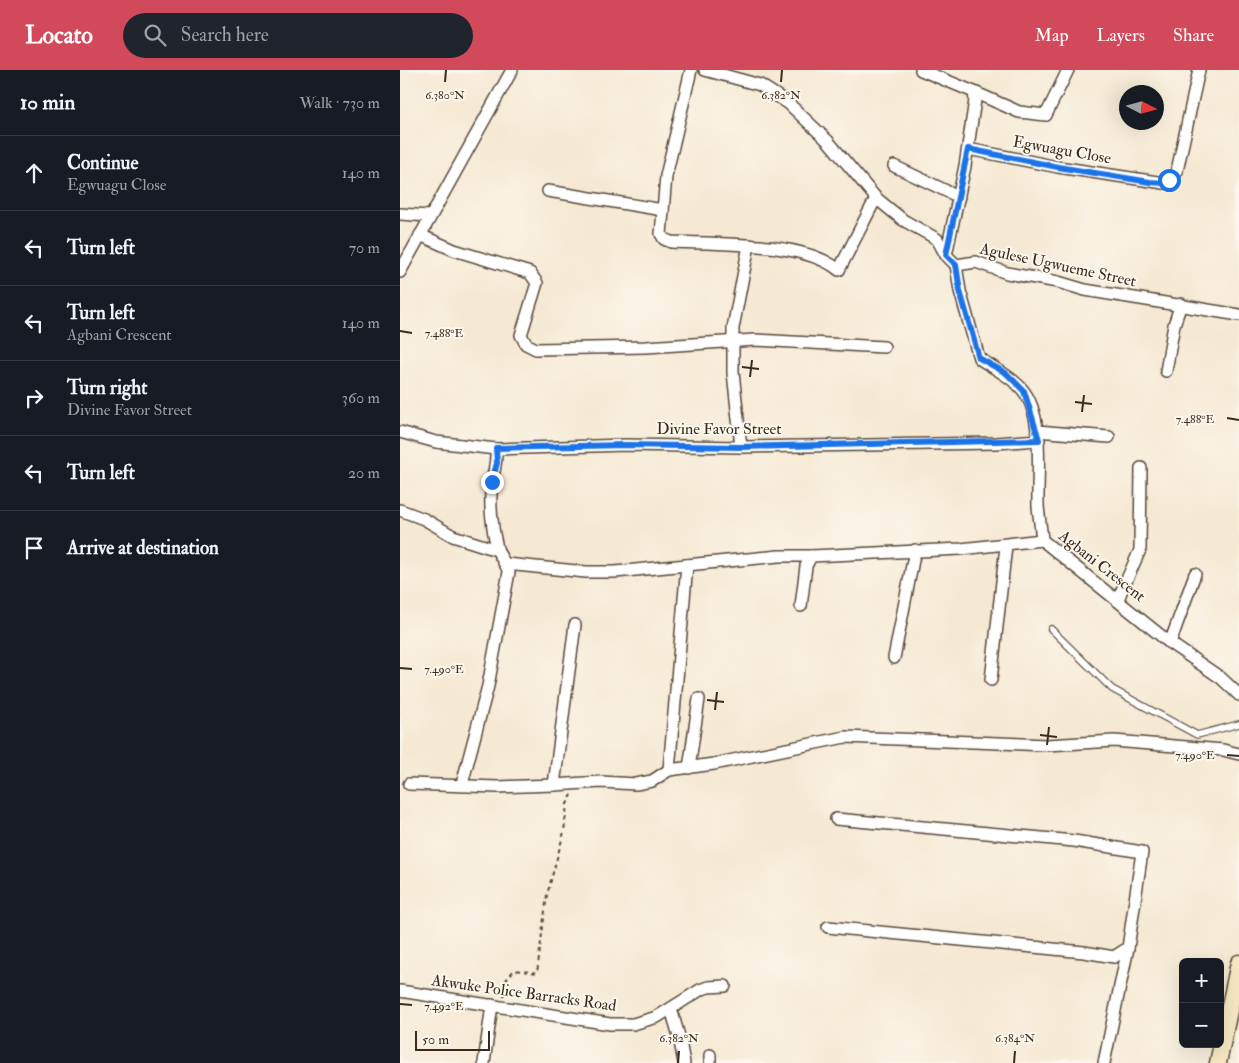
<!DOCTYPE html>
<html lang="en">
<head>
<meta charset="utf-8">
<style>
	:root { --surface:#171b24; --page:#20242c; --text:#f1f3f6; --muted:#9ea1a6; --line:#363941; --accent:#d1495b }
	body { margin:0; font-family:"IM FELL Double Pica",serif; background:var(--page); color:var(--text) }
	.controls { position:absolute; right:15px; bottom:15px; display:grid; overflow:hidden; border-radius:8px; box-shadow:0 5px 20px #0002 }
	.controls button { width:45px; height:45px; display:grid; place-items:center; padding:0; border:0; border-bottom:1px solid var(--line); background:var(--surface); color:var(--text); font:25px sans-serif }
	.compass { position:absolute; left:719px; top:15px; width:45px; height:45px; border-radius:50%; background:var(--surface); box-shadow:0 5px 20px #0002; rotate:96deg }
	.scale { position:absolute; left:15px; bottom:12px; width:75px; box-sizing:border-box; padding-left:5px; border:2px solid #3b2a1e; border-top:0; font-size:14px; line-height:18px; white-space:nowrap; color:#3b2a1e; -webkit-text-stroke:4px #fbf7ec; paint-order:stroke }
	.stop { position:absolute; width:15px; height:15px; margin:-11px; border:4px solid #1a73e8; border-radius:50%; background:#fff }
	.stop.end { background:#1a73e8; border-color:#fff; box-shadow:0 1px 5px #0008 }
	.list { margin:0; padding:0; list-style:none }
	h2 { display:flex; justify-content:space-between; align-items:center; height:65px; margin:0; padding:0 20px; font-size:21px }
	h2 small { font-size:16px; font-weight:400; color:var(--muted) }
	.list li { display:grid; grid-template-columns:32px 1fr auto; gap:15px; align-items:center; box-sizing:border-box; height:75px; padding:0 20px; border-top:1px solid var(--line) }
	.list b { display:block; font-size:19px; white-space:nowrap }
	.list p { margin:0; font-size:16px; white-space:nowrap; color:var(--muted) }
	.list em { font-size:16px; font-style:normal; color:var(--muted) }
	.icon { flex:none; width:28px; height:28px; fill:none; stroke:currentColor; stroke-width:2; stroke-linecap:round; stroke-linejoin:round }
	.map { position:relative; flex:none; width:839px; height:993px; overflow:hidden }
	header { display:flex; align-items:center; gap:30px; box-sizing:border-box; height:70px; padding:0 25px; background:var(--accent); color:#fff }
	header strong { font-size:24px }
	nav { display:flex; gap:28px; margin-inline-start:auto; font-size:18px }
	.search { width:350px; height:45px; background:var(--page); display:flex; align-items:center; gap:12px; box-sizing:border-box; padding:0 18px; border-radius:28px; color:var(--muted); font-size:19px }
	main { display:flex }
	aside { flex:1; background:var(--surface) }
	.map>svg:first-child { display:block }
	.lines { fill:none; stroke-linecap:round; stroke-linejoin:round }
	.service-casing { stroke:#574739; stroke-width:8 }
	.minor-casing { stroke:#574739; stroke-width:14 }
	.secondary-casing { stroke:#574739; stroke-width:19 }
	.path { stroke:#574739; stroke-width:2; stroke-dasharray:4 4; stroke-linecap:butt }
	.service { stroke:#fff; stroke-width:5.5 }
	.minor { stroke:#fff; stroke-width:11 }
	.secondary { stroke:#f7e8c3; stroke-width:16 }
	.route { stroke:#1a73e8; stroke-width:6 }
	.ticks { fill:none; stroke:#3b2a1e; stroke-width:2 }
	.labels { text-anchor:middle; dominant-baseline:central; stroke-width:4; stroke-linejoin:round; paint-order:stroke }
	.street-label { font-size:16px; fill:#3b2a1e; stroke:#fbf7ec }
	.ticks-label { font-size:12px; text-anchor:middle; fill:#3b2a1e; stroke:#fbf7ec; stroke-width:4; stroke-linejoin:round; paint-order:stroke }
</style>
</head>
<body>
<header>
<strong>Locato</strong>
<div class="search"><svg class="icon" aria-label="search" viewBox="0 0 24 24"><circle cx="10" cy="10" r="6"/><path d="M15 15l6 6"/></svg>Search here</div>
<nav><a>Map</a><a>Layers</a><a>Share</a></nav>
</header>
<main>
<aside>
<h2>10 min<small>Walk · 730 m</small></h2>
<ul class="list">
<li><svg class="icon" aria-label="ahead" viewBox="0 0 24 24"><path d="M12 20V5M6 11l6-6 6 6"/></svg><div><b>Continue</b><p>Egwuagu Close</p></div><em>140 m</em></li>
<li><svg class="icon" aria-label="left" viewBox="0 0 24 24"><path d="M17 20v-9H6M10 6l-5 5 5 5"/></svg><div><b>Turn left</b></div><em>70 m</em></li>
<li><svg class="icon" aria-label="left" viewBox="0 0 24 24"><path d="M17 20v-9H6M10 6l-5 5 5 5"/></svg><div><b>Turn left</b><p>Agbani Crescent</p></div><em>140 m</em></li>
<li><svg class="icon" aria-label="right" viewBox="0 0 24 24"><path d="M7 20v-9h11M14 6l5 5-5 5"/></svg><div><b>Turn right</b><p>Divine Favor Street</p></div><em>360 m</em></li>
<li><svg class="icon" aria-label="left" viewBox="0 0 24 24"><path d="M17 20v-9H6M10 6l-5 5 5 5"/></svg><div><b>Turn left</b></div><em>20 m</em></li>
<li><svg class="icon" aria-label="arrive" viewBox="0 0 24 24"><path d="M6 21V4h12l-3 4 3 4H6"/></svg><div><b>Arrive at destination</b></div></li>
</ul>
</aside>
<div class="map">
<svg width="839" height="993" viewBox="0 0 839 993">
	<rect width="100%" height="100%" fill="#fbf7ec"/>
	<filter id="ink" filterUnits="userSpaceOnUse"><feTurbulence type="fractalNoise" baseFrequency=".02" numOctaves="2"/><feDisplacementMap in="SourceGraphic" scale="10" xChannelSelector="R" yChannelSelector="G"/><feConvolveMatrix kernelMatrix="1 2 1 2 8 2 1 2 1" color-interpolation-filters="sRGB"/></filter>
	<filter id="wash" filterUnits="userSpaceOnUse"><feTurbulence type="fractalNoise" baseFrequency=".0096" numOctaves="4" result="noise"/><feDisplacementMap in="SourceGraphic" scale="20" xChannelSelector="R" yChannelSelector="G"/><feGaussianBlur stdDeviation="1.12" result="paint"/><feColorMatrix in="noise" values="0 0 0 0 0 0 0 0 0 0 0 0 0 0 0 0 0 1.4 0 .05"/><feComposite in="paint" operator="in"/></filter>
	<g filter="url(#wash)">
		<rect width="100%" height="100%" fill="#f5e9d3"/>
	</g>
	<g filter="url(#ink)">
		<g class="lines">
			<g class="service-casing">
				<path id="service" d="M651,559L712,619L797,665L839,654"/>
			</g>
			<g class="minor-casing">
				<g id="minor">
					<path d="M291,0L266,106L261,164L264,169L271,172C317,174 404,171 439,200L476,128"/>
					<path d="M305,0L360,15L388,33L428,71L476,128L503,150L537,169L546,185L556,195L576,192L607,203L658,212L685,220L839,245"/>
					<path d="M521,0L574,22L575,30L565,96L546,185"/>
					<path d="M574,22L619,42L646,45L668,0"/>
					<path d="M568,79L658,97L764,113L773,107L777,101L799,0"/>
					<path d="M494,96L559,127"/>
					<path d="M148,121L263,140"/>
					<path d="M0,144L29,146"/>
					<path d="M20,165L54,180L130,203L137,213L121,265L126,274L136,279L246,277L355,270L484,277"/>
					<path d="M556,195L560,221L579,288C594,299 610,305 622,319C645,346 637,403 638,436C639,447 641,459 642,470L770,573L821,608L839,625"/>
					<path d="M0,202L112,0"/>
					<path d="M766,301L774,255L781,234"/>
					<path d="M637,361L709,367"/>
					<path d="M0,362L36,372L96,379L226,375L341,377L596,373L639,370"/>
					<path d="M341,377L333,302V258L349,175"/>
					<path d="M0,440L24,449L53,466L97,480"/>
					<path d="M106,494L186,502H215L379,486H411"/>
					<path d="M718,529L740,480L741,398"/>
					<path d="M401,536L406,496L411,486L561,479L642,470"/>
					<path d="M175,555L154,715L201,712L236,714L252,711L269,700L314,694L445,667L647,675L714,671L823,680L839,684"/>
					<path d="M770,573L795,504"/>
					<path d="M494,588L515,480"/>
					<path d="M591,610L606,476"/>
					<path d="M289,698L299,629"/>
					<path d="M269,700L287,495"/>
					<path d="M9,714L98,717L154,715"/>
					<path d="M62,714L88,616L109,502C106,494 99,486 97,478C92,459 89,432 92,413C94,400 97,391 96,379"/>
					<path d="M436,749L674,771L742,782L728,878L704,993"/>
					<path d="M428,857L684,882L714,887L728,878"/>
					<path d="M0,921L210,954H233L257,947L300,920L308,917L325,916"/>
					<path d="M271,939L279,966L284,993"/>
					<path d="M310,985V993"/>
					<path d="M84,993L92,935"/>
				</g>
			</g>
			<g class="secondary-casing">
				<path id="secondary" d="M818,993L839,893"/>
			</g>
			<path class="path" d="M104,926L103,914L114,900L137,903L147,825L164,762L167,734L172,725"/>
			<use href="#service" class="service"/>
			<use href="#minor" class="minor"/>
			<use href="#secondary" class="secondary"/>
		</g>
	</g>
	<g class="lines" filter="url(#ink)">
		<path class="route" d="M92,412L97,393L96,378L226,375L340,377L639,370L624,321L606,303L579,288L560,221L556,195L546,185L568,79L658,97L750,112L764,113L769,110"/>
	</g>
	<path class="ticks" d="M45,12L46,0M381,12L382,0M0,261L12,263M342,297L359,299M350,307L352,290M675,332L692,334M682,342L684,325M827,348L839,350M0,598L12,599M307,630L324,632M315,640L317,622M640,665L657,667M647,675L649,657M827,685L839,686M0,934L12,935M278,993L279,981M614,993L615,981"/>
	<g class="labels">
		<g class="street-label">
			<text transform="translate(662 80) rotate(10)">Egwuagu Close</text>
			<text transform="translate(658 195) rotate(12)">Agulese Ugwueme Street</text>
			<text x="319" y="359">Divine Favor Street</text>
			<text transform="translate(702 496) rotate(38)">Agbani Crescent</text>
			<text transform="translate(124 923) rotate(8)">Akwuke Police Barracks Road</text>
		</g>
	</g>
	<g class="ticks-label">
		<text x="45" y="29">6.380°N</text>
		<text x="381" y="29">6.382°N</text>
		<text x="44" y="267">7.488°E</text>
		<text x="795" y="353">7.488°E</text>
		<text x="44" y="603">7.490°E</text>
		<text x="795" y="689">7.490°E</text>
		<text x="44" y="940">7.492°E</text>
		<text x="279" y="972">6.382°N</text>
		<text x="615" y="972">6.384°N</text>
	</g>
</svg>
<div class="controls">
<button>+</button>
<button>−</button>
</div>
<svg class="compass" viewBox="-18 -18 36 36"><path d="M0-13l5 13h-10z" fill="#e53935"/><path d="M0 13l5-13h-10z" fill="#9ea1a6"/></svg>
<div class="scale">50 m</div>
<div class="stop" style="left:769px;top:110px"></div>
<div class="stop end" style="left:92px;top:412px"></div>
</div>
</main>
</body>
</html>
